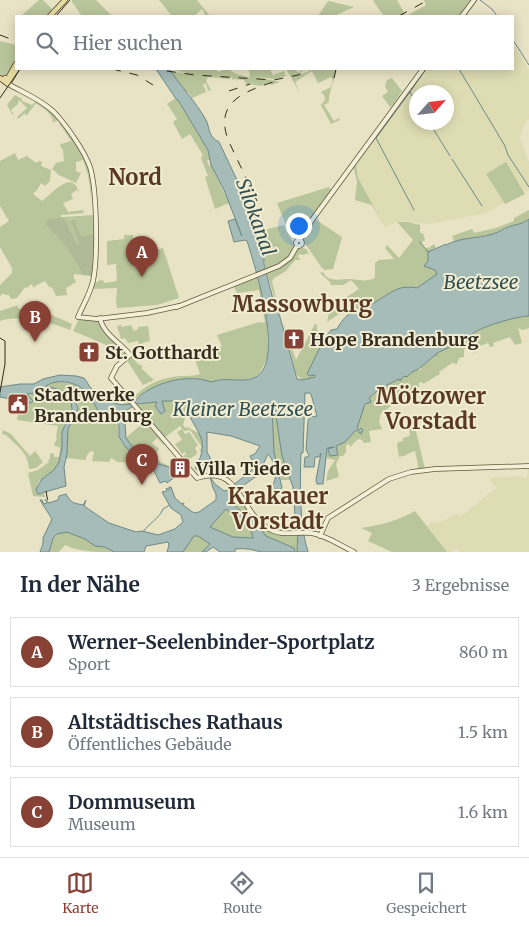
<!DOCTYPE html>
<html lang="de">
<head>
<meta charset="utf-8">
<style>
	:root { --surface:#fff; --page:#f2f2f3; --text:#1f2937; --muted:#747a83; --line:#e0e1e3; --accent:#884135 }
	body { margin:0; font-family:Merriweather,serif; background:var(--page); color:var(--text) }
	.compass { position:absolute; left:409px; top:85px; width:45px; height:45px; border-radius:50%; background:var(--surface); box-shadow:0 2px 12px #0003; rotate:63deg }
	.you { position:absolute; left:298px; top:225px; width:18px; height:18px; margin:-12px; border:4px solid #fff; border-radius:50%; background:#1a73e8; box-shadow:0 0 0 8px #1a73e833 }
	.badge { display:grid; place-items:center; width:32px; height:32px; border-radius:50%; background:var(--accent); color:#fff; font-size:16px; font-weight:700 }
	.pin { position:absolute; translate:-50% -41px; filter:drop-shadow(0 1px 2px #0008) }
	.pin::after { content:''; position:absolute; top:26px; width:18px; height:15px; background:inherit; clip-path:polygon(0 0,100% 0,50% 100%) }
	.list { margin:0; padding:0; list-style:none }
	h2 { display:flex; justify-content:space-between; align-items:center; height:65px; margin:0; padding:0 20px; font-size:21px }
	h2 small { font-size:16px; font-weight:400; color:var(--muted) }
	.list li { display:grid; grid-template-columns:32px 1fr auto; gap:15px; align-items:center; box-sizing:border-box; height:70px; margin:0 10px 10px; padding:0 10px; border:1px solid var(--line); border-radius:0px }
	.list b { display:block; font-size:19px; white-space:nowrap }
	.list p { margin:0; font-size:16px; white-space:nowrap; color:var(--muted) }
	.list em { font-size:16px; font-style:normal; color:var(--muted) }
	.icon { flex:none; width:28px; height:28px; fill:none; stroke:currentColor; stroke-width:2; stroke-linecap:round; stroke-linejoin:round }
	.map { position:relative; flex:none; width:529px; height:552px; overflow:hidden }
	.search { position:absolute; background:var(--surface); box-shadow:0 2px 12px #0003; left:15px; right:15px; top:15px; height:55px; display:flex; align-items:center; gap:12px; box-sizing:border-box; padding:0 18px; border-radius:0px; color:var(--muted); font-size:19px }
	.sheet { height:305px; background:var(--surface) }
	nav { display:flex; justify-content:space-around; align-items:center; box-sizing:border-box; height:70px; border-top:1px solid var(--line); background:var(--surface); font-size:14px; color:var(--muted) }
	nav a { display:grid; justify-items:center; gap:2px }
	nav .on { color:var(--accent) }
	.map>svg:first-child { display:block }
	.farmland { fill:#dddcb3; fill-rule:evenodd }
	.green { fill:#b9c59a }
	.cemetery { fill:#b1ba98 }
	.water { fill:#a6bcb9; stroke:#6e8986; fill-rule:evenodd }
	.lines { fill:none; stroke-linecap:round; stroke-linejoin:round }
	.stream { stroke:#6e8986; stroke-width:1 }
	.secondary-casing { stroke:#625740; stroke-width:5.5 }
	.primary-casing { stroke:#4f4331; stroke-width:6 }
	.secondary { stroke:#f4f0d7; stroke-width:4 }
	.primary { stroke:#e7dca1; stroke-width:4.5 }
	.tram { stroke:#332c1f; stroke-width:1 }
	.rail { stroke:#332c1f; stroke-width:1; stroke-dasharray:9 9; stroke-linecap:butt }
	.labels { text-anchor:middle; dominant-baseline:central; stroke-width:4; stroke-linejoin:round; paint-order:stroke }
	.poi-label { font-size:18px; font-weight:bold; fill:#332c1f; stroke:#f1edd3; text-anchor:start }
	.water-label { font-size:19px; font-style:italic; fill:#304e50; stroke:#f1edd3 }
	.district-label { font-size:22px; font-weight:bold; fill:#5a3824; stroke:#f1edd3 }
</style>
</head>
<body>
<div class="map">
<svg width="529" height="552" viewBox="0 0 529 552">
	<rect width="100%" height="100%" fill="#e8e3c5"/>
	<g class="farmland">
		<path d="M513,44L529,69V119L524,124L520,138L529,162V190L525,192L506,163L486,174L504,203L487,213L429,224L401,221L385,227L358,178L356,165L427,69H513ZM416,92H446V122H416Z"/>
		<path d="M528,469H529V552H459L457,548L452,552H447L427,526L433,521L437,523L447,519L456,513L459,516L468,512V510L496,488L489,478L519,476L522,478H527Z"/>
	</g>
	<g class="green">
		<path d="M39,0H43L52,9L47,16H21Z"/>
		<path d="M72,0H96L112,16H82L72,2Z"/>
		<path d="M159,0H197L210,16H206L202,9L194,16L186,15L185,16H172Z"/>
		<path d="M374,0H397L406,16L426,5L424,0H473L461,16H384L373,1Z"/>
		<path d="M328,1H329L354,7L334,16H318Z"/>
		<path d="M0,41L16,45V60L5,76L0,74Z"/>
		<path d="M169,69H213L219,72L225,69H229C237,77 244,74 249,78L250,72L247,69H270L273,75L284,71L286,76L276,79L255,77L280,82L271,85L270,83L261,86L246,84L244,80L232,79V77L229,79L208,77L206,81L211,90L208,91L206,84H203L206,92L192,98L189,93L184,90L171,72L188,73Z"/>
		<path d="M286,69H296L297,72L308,69L299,73V75L314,69H337C335,78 328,95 329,102L324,105L334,121L339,118L340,120L331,124L321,105L325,100L324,95L321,92L331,87L333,80L331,77L318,83L312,71L295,82L300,93Z"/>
		<path d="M424,69H427L356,165L358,178L385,227L372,205L355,200L357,182L354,169L352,168Z"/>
		<path d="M392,78L402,91L393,105L390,107L382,96L388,92L385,86L387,80Z"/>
		<path d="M15,95L22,99V101L32,105L36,101L45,105L57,117V121L52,122L53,119L47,111L36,103L27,115H25V113L18,119L17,117L27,108L19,100L18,104L11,110L14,114H12L7,105Z"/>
		<path d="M174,99L178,100L208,150L210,160H207L209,166L211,165L229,203L215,209L205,177L208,176L201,158L203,155L190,134L182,139L173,122L177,119L167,104Z"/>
		<path d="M59,123H61L70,134L89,166L92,202L88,175L83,160L76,162V171L81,173L76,183L59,175L52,169L56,163L64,161L63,150L60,146L61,144L71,141Z"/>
		<path d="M15,153L18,160L27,156L36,163L39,161L42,162L41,166L51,170L50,181L45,186L41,183L37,190L33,194L42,201C52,194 73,168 79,193L77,190L71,194L73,199L63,203L68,212L83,210L84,213L61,215V220L46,224C61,239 74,256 82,275L74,274V278L76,282L66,288L67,295L56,296L52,287L50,288L45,281L35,286V288L31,284L27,288L25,287L17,298L11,299L9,295H5L3,293L0,296V285L12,273V268L0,247V227L9,221L0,206V161Z"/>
		<path d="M506,162L525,194L505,204L486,174Z"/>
		<path d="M329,187L331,190L330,194L322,201L323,203L301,231L299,238L298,236L295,239L290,234L288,228L289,226L286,225L277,203Z"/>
		<path d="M529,210V219L521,224L508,226L494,234L454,241L452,236L472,229L474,233L496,228L514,221V218Z"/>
		<path d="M251,214L253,221L257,220L260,231L284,225L295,246C289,259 279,265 266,270L264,256L249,216Z"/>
		<path d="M93,215L94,241L82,237L74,219H70L79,243L77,244L64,217Z"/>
		<path d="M315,219L342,237L333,269L325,270L322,268L302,239Z"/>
		<path d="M397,222H408L420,225V233H423L425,240L421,243L425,249L429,247L431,250L430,247L434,244L436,248L432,249L529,262L355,320L349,314L346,307L345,310L327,322L330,308L359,289L351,280L343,285H331L330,282L320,273L323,272C329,284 340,278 351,279C360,280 367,282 375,278V263L379,260L394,259L385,248L387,245L399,258L413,240Z"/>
		<path d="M124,235H133V238L139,237L141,254L163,248L179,298L157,305L117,308V305L116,304L117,288L92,289L94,283L98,282V281L103,280L104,283L117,281L116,264L107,265V241L124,239Z"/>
		<path d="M300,247L306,249L310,255L307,253L304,255L299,254L298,257L301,260H295L286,271L274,278L272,281L280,316L267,273L289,261Z"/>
		<path d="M259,276L267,322L268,357L259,374L255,377L243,380L219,379L211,382L197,379L173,381L157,386L140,395L131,404H123L124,400L127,397L132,400C144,384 161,378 180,376C187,376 194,376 200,374L194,356L222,346L217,335L259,322L265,323L259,290L237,293L234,287L213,294Z"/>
		<path d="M18,305V308L20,309L47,313L72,324L70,330C54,323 17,314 0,321V311Z"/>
		<path d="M529,316V328L523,330L518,328L522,343L515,345L510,337L493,343L494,346L490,347L488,343L477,347L476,352L474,353L472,349H464V357L459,358L457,364L452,363L439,372L440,374L423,384L422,382L419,383V387L381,413L379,422L382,429L369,431L371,442L364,443L362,440L358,439L350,447L349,444L346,445V452L343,456H340L336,464L339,477L326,481L328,471L335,460L326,458L327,448L334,447L328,449L330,456L338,454L336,446L356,430L359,431L357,428C360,419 361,406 369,402V398C383,385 400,378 416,369L421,370V365L435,355H437L436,354L452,346L458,340L471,334L473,340L472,344L473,340L472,334C481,327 517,316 529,316Z"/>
		<path d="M79,319L98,320L103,328L129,357H132L138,364L143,366L141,368L154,380L143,385L126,359L104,344L73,331Z"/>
		<path d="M283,322L296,360L315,324L317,325V330L326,336L307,374L311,376L315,375L314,378L302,380L296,374Z"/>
		<path d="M121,325L122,327L131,325L134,331L138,329V327L148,326L150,341L142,343L143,346L135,349L133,346L139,344L138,341L128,343L125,338L121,339L117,326Z"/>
		<path d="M55,382C79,382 82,388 96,404L95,407C101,410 111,413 115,419C120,426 117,432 119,438C123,448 139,460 148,465L141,470V463L118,462L111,458L109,462L92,461L94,452L90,451L86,457V460L66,458C68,449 65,439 67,430C69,424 74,419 77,413C85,395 57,389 46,386Z"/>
		<path d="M49,392L59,394L60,396H65L71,402L72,407L64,424L63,447L59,462L54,470L43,479L42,481L40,480L36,487L38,488L37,494L44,493L45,497L33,496L28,473L38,470L49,462L48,460L50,459V453L54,454V457H59L60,448L54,445L57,438L56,436L58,426L17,420L19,408L26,409L27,402L31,403L32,402L27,394L33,393L36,397L43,396Z"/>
		<path d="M166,400L181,401L185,403L189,413L186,415L183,425L185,428L187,427L201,434L203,456L199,449H201V446L190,430L184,431L180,426L164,438L153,425V421L151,422L137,405Z"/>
		<path d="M274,403L282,456L290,480H281L274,452L272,404Z"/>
		<path d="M145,421L165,444L164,445L157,438L152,443L159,449C149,462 166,462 172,468L152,462L134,449L126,438Z"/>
		<path d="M415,427L425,469L419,470L415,451L407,454V455L399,457L397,445L398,442L403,441V438L410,436L409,428Z"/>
		<path d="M182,429L185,434L189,432L198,445L195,448L197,452L196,455L186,461L183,456L186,454L185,452L182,454L175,444L182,440L177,432Z"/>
		<path d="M3,430L11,434L30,456L35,451L43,462L36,468L29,469C28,452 18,447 6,435L2,434Z"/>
		<path d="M235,492C243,503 262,526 274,533C281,536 289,536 297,536V552H295L293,547L265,536L254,521L236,507L230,498Z"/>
		<path d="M226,509L251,531L253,538L233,537L210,527Z"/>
		<path d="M415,511L447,552H392L368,541L372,533L361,528C381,525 397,521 415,511Z"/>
		<path d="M61,532H67L85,539L95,546L105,547L114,552C97,552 78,552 65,545L59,552H49L53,538Z"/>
		<path d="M194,536H198L210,544L202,552H183Z"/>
	</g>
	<path class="cemetery" d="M64,217L77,244L79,243L70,220L74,219L82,237L93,234L96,245L92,276L82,275C74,256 61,239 46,225V220Z"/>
	<path class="water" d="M156,69H169C181,86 195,101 206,120C210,128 208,137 219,142L246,199L244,203L246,209L249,210L251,214L249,217L264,256V264L273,299L280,317L297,379L302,380L315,377V375L309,376L307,374L324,339L331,330L337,329C349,308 355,313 372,304C390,294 397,284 417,288L437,274L435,270L424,266L428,261V252L444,245L445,244L446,245C461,237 476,239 493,234C499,232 503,229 508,227C516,224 521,225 529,219V316C517,316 480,327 472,334L473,340L476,341L473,345L472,344L473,340L471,334L458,340L452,346L437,353V355H435C430,359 425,364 421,367C417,371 411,371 407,377L404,376L400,381L399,379C387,385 378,389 369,398L371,402L365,404L357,428L359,430L361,428L363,430L361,434L356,430L345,442L336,446L338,455L330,456L328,449L334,447L327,448L323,484H317L316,480L321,453L319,457H315L314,467H304L305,457H308L309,455L306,450L308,421L310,417L317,416L311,394L309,393H305L303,453H301C300,483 299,524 308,552H297L298,532L296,529L293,487L282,456L274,403L272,404L274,452L282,488L277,492L269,491V488C280,482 275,461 268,454L258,475L233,493L230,498L236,507L254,521L266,536L294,548L295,552H260C252,549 244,548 235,549V552H220L213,547L206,552H202L210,544L198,536H194L183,552H167L169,545L168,542L146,546L144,552H114L105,547L95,546L85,539L67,532L57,534L53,538L49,552H40L43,544V538L52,519L40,500H42L44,504L47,503L45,499L49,503L58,500L59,496L66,494C71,503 73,503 83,505L86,500L84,506L109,523L136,532L142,531L158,535L175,529L183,522L181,515L171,508L162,492L167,491L166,488L169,490V487H171L175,498L182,504L184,503L183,505L194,513L199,512L216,500V494L213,488L210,477L215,484L224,491L227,490L251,471L254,464L250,456L255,454L260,446L231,436L207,432V452L215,467L198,471L195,468C214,437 191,430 185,403L181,401H162L165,411L161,414L155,406L157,402L137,404L120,414L125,424L126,438L134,449L152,462L172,468L176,476L167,483L166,481L160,483L154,471L133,455L127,448H126L119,437V426L114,417C109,415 103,414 99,411C96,409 92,398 89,395C80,383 59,377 46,386C60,390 75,392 78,409L68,429L67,454L64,467L66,486L38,494L36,489L42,479L54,470L59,462L62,448V432L72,409L71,402L65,396H60L59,394L49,392L43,396L36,397L33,393L27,394L33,401L31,403L0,397V387L20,384H34L43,379L60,375L76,376L84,378C87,381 88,385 91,388C100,398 119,409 132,403C136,402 138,397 141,395C159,381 190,374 211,382C226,376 242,384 256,377C285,361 255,266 247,241L245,240L234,242L228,221L235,219L242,236L224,190L211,165L208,150L178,100L176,99ZM226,509L251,531L253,538L233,537L210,527Z"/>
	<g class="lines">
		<g class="stream">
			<path d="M480,0L492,9L497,16"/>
			<path d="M465,16L477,0"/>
			<path d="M513,40L529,65"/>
			<path d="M459,69L505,146L508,155L529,187"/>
			<path d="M410,92L376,138L414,210"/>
			<path d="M416,103L410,92L426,69"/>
			<path d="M429,122L450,156"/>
			<path d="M452,159L482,206"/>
			<path d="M420,242L428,252"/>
			<path d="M232,501L236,494"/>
			<path d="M143,532C149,523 159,519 163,509L170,505"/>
		</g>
		<g class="secondary-casing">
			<g id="secondary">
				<path d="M462,16L474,0"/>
				<path d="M8,84C24,93 40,99 54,112C66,125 84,150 90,167C97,190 98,257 93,281C90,294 83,305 78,317L97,319L147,313L179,306"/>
				<path d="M300,240L312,220L423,69"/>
				<circle cx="299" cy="243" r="3"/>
				<path d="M177,307L279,266L290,258L297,246"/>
				<path d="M100,318C103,334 121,343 130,355L117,366L111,378L197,478C239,464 239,509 266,527C283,538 294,531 311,533C326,535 341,546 354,552"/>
				<path d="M320,536L328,518L389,479L411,472L435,469L529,466"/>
			</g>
		</g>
		<g class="primary-casing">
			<g id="primary">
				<path d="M50,16L65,0"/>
				<path d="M0,78L8,84L17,69"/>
				<path d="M5,78L7,80L16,64"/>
			</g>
		</g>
		<use href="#secondary" class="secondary"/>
		<use href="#primary" class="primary"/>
		<g class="tram">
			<path d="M56,16L70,0"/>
			<path d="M0,98L20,69"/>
			<path d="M0,338L5,341V364L0,392"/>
		</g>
		<g class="rail">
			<path d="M399,16L428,0"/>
			<path d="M0,35L16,41"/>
			<path d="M112,69L137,75L153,85"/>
			<path d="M131,69H153L195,75L274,80L298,75L311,69"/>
			<path d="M334,78L336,69"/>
			<path d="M229,91L250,84"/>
			<path d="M257,201L229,142C213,103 243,92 273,82"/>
			<path d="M46,491L48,502"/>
		</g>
	</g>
	<defs>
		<g id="church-square" transform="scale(1.125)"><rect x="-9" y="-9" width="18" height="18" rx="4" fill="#884135" stroke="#f1edd3"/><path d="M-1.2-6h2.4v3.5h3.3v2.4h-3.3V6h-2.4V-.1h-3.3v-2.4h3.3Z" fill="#fff"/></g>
		<g id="civic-square" transform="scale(1.125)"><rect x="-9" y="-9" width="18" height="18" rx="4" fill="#884135" stroke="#f1edd3"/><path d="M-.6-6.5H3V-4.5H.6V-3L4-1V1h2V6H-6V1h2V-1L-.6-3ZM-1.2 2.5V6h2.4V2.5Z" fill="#fff"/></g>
		<g id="building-square" transform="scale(1.125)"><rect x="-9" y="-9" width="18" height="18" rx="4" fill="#884135" stroke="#f1edd3"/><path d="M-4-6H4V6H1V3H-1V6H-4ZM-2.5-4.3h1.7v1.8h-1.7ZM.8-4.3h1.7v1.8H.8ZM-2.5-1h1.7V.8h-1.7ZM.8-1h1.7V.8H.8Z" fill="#fff"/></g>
	</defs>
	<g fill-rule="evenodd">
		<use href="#church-square" x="294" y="339"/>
		<use href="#church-square" x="89" y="352"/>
		<use href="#civic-square" x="18" y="404"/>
		<use href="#building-square" x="180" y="468"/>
	</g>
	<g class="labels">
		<g class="poi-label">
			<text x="310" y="339">Hope Brandenburg</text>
			<text x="105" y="352">St. Gotthardt</text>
			<text x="34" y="394">Stadtwerke<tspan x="34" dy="21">Brandenburg</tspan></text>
			<text x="196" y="468">Villa Tiede</text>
		</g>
		<g class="water-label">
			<text transform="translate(256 217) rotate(70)">Silokanal</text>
			<text x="481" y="282">Beetzsee</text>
			<text x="243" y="409">Kleiner Beetzsee</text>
		</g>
		<g class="district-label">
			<text x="135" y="177">Nord</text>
			<text x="302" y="304">Massowburg</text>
			<text x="431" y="396">Mötzower<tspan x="431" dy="25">Vorstadt</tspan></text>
			<text x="278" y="496">Krakauer<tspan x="278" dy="25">Vorstadt</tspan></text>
		</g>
	</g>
</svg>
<svg class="compass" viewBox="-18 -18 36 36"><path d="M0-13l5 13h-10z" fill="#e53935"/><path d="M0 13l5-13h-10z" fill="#747a83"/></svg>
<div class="you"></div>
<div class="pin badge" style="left:142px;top:277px">A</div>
<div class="pin badge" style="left:35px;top:342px">B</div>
<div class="pin badge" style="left:142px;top:485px">C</div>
<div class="search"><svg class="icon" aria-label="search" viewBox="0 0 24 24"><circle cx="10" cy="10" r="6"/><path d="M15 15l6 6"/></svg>Hier suchen</div>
</div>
<section class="sheet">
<h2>In der Nähe<small>3 Ergebnisse</small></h2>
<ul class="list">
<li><span class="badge">A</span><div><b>Werner-Seelenbinder-Sportplatz</b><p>Sport</p></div><em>860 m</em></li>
<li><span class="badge">B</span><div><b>Altstädtisches Rathaus</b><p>Öffentliches Gebäude</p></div><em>1.5 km</em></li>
<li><span class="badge">C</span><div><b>Dommuseum</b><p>Museum</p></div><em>1.6 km</em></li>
</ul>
</section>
<nav>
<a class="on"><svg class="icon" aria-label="map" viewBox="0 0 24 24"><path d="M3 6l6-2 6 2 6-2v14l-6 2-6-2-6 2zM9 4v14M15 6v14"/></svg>Karte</a>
<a><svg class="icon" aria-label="directions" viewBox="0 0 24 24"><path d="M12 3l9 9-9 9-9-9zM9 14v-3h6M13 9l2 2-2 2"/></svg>Route</a>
<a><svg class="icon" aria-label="saved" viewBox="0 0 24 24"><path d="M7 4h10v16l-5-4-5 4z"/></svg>Gespeichert</a>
</nav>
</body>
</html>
